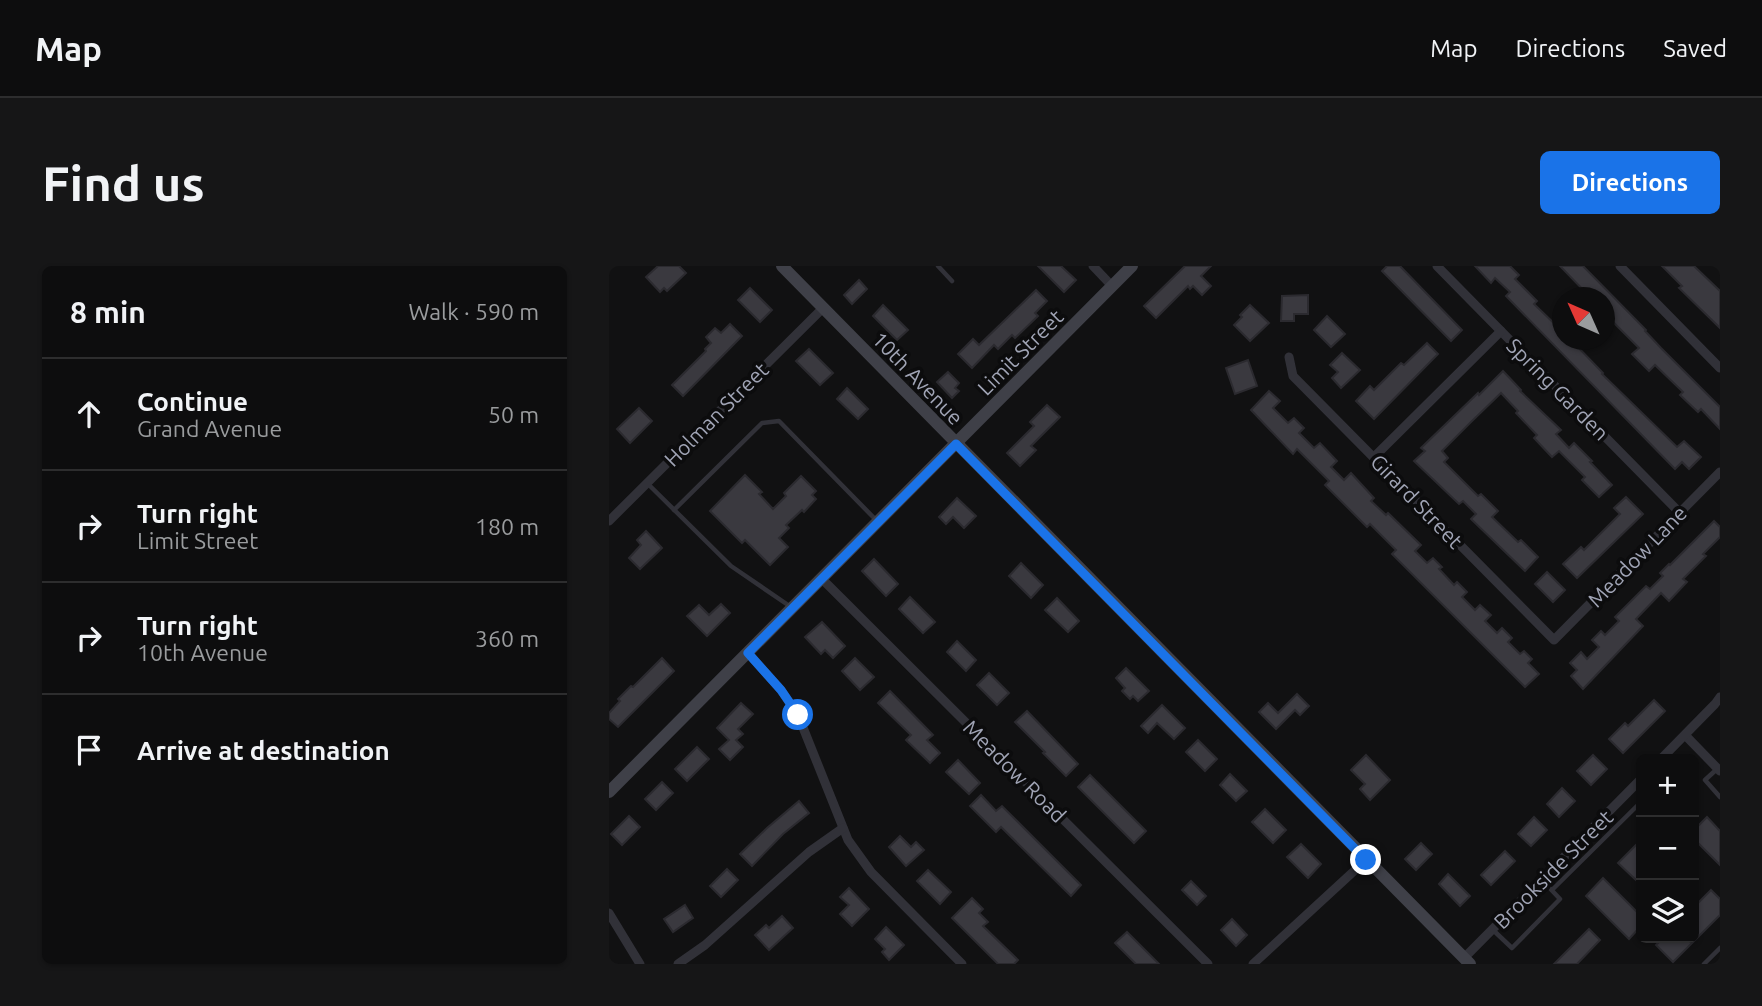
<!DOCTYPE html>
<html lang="en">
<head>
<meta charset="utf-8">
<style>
	:root { --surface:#0d0d0e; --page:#161617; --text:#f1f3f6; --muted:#9a9c9e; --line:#2d2d2e; --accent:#1a73e8 }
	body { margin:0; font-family:Ubuntu,sans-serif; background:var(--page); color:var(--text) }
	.controls { position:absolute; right:21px; bottom:21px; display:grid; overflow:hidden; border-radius:10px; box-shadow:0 2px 5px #0004 }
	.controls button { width:63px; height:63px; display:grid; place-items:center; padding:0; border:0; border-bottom:2px solid var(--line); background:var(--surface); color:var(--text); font:35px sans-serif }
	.compass { position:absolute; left:943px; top:21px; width:63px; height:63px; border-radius:50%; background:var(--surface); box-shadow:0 2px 5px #0004; rotate:315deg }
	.stop { position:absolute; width:21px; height:21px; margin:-16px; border:5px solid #1a73e8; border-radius:50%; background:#fff }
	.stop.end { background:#1a73e8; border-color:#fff; box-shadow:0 2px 7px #0008 }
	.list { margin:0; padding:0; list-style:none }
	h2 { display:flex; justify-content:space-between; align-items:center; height:91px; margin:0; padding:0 28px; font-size:30px }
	h2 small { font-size:23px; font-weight:400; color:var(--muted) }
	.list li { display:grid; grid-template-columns:46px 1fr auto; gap:21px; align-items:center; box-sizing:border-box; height:112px; padding:0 28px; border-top:2px solid var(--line) }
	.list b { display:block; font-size:26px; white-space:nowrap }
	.list p { margin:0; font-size:23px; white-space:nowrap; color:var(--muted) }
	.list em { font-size:23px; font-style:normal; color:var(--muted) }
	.icon { flex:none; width:38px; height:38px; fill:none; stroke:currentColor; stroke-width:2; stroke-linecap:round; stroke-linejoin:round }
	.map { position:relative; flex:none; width:1111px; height:698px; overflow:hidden; border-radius:10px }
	header { display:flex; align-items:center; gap:42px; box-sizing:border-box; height:98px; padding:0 35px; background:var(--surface); border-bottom:2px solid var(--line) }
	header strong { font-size:33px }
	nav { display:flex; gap:38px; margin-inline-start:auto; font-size:24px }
	.intro { display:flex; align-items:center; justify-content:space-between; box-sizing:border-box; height:168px; padding:0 42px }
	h1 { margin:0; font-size:49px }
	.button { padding:18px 32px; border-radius:10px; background:var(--accent); color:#fff; font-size:24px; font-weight:700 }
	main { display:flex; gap:42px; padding:0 42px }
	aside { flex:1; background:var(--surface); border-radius:10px; box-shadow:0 2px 5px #0004 }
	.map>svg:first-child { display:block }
	.building { fill:#3a393f; stroke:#2b2a2f; stroke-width:2 }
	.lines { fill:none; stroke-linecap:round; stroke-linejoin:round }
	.lane { stroke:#313138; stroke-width:4.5 }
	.street { stroke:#313138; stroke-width:9 }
	.secondary { stroke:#3f4048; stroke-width:12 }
	.route { stroke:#1a73e8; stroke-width:9 }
	.labels { text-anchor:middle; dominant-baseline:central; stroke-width:7; stroke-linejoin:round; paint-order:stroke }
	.street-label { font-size:21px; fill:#a0a4b5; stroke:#0c0c0d }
</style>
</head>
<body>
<header>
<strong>Map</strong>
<nav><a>Map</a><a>Directions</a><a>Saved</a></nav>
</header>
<div class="intro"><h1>Find us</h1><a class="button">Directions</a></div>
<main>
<aside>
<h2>8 min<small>Walk · 590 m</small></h2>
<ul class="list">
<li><svg class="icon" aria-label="ahead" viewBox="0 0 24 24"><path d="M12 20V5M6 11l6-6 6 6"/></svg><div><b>Continue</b><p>Grand Avenue</p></div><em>50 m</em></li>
<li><svg class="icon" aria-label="right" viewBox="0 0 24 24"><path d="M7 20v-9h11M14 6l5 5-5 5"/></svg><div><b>Turn right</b><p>Limit Street</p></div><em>180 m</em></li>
<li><svg class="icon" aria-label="right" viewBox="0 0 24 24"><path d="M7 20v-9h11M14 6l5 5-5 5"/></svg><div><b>Turn right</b><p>10th Avenue</p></div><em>360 m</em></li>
<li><svg class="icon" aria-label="arrive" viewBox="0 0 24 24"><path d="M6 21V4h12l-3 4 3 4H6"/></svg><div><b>Arrive at destination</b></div></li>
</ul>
</aside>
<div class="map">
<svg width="1111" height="698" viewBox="0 0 1111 698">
	<rect width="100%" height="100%" fill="#111112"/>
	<g class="building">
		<path d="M49,0H70L77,7L58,25L55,22L51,26L37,11Z"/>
		<path d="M429,0H452L467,14L455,26Z"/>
		<path d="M576,0H602L592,10L602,20L593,29L584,20L581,23L579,20L547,52L535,40Z"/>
		<path d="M778,0H791L853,64L842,75L773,5Z"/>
		<path d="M866,0H901L910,9L906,13L928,35L925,38L954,66V74H962L994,107L993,108L1068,181L1075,175L1092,191L1080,203L1073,196L1066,203L897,30L901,26L886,12L882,17Z"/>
		<path d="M951,0H974L1037,64L1036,65L1052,82L1111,141V163L1092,143L1089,146L1071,129L1074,126L1046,99L1040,105L1023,88L1030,82L1002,54L1000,56L996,51V32H982Z"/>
		<path d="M1053,0H1085L1111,25V62L1070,22L1073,20Z"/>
		<path d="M250,14L258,23L243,38L235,29Z"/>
		<path d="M141,22L163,44L151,56L129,34Z"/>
		<path d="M427,24L438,35L426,47L429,50L406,72L403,69L389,83L385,79L363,102L349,88L364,73L370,79Z"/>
		<path d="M699,29V48H685V55H672L673,30Z"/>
		<path d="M274,39L299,64L288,74L264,50Z"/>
		<path d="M641,39L660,57L641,75L625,59L633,51L631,49Z"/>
		<path d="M718,50L736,68L722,81L705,64Z"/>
		<path d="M121,58L133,70L74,130L63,119L97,85L96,83L102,77L97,71L106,62L112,67Z"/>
		<path d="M818,77L829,88L765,153L747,135L761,120L765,124L792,97L795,99Z"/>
		<path d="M200,83L224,107L211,119L187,95Z"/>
		<path d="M733,87L751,104L732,122L723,112L729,106L721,99Z"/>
		<path d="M639,94L648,120L626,128L617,102Z"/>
		<path d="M894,105L912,124L911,125L952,164L947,168L960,182L965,177L983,195L981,196L1003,219L990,231L973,214L976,211L950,185L943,191L925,172L928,169L907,147L909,145L892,127L862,156L833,185L839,192L835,196L869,230L872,228L889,245L883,251L909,276L912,274L929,291L916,305L862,253L867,248L854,235L850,238L805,195L816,185L812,182L869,127L870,129Z"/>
		<path d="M339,106L350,117L346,122L350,125L343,132L328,116Z"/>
		<path d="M238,122L259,143L249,153L228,133Z"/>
		<path d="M660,125L671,135L664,142L679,157L685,152L695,162L690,167L705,182L711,177L728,195L722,201L735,214L742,207L765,232L762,235L777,249L779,247L812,279L806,285L818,297L824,292L833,301L830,303L845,319L848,316L858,326L853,331L866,344L871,339L882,349L876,355L888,367L893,362L903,372L899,376L911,388L915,385L923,393L919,397L930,408L916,421L783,288L787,284L761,258L758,261L716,219L720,215L688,183L684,188L642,144Z"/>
		<path d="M438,139L451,151L422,180L427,184L411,200L398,187L425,160L421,156Z"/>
		<path d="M30,142L43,155L21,177L8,163Z"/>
		<path d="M136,209L153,226L150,228L164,243L177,230L175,227L192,210L207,225L203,229L207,233L195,246L193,244L177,259L180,262L170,272L179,281L161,299L136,274L133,277L101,245Z"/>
		<path d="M1017,231L1034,248L968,312L954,298L972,281L975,284L1011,248L1005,242Z"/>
		<path d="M348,232L367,250L355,262L344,251L337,258L330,251Z"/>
		<path d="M1105,255L1111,261V271L1094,288L1097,290L1074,313L1078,316L1060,335L1052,327L1027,353L1034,360L974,423L962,410L968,404L961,397L972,386L978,393L990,381L983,374L992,365L996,369L1010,355L1006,351L1037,320L1041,323L1054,310L1051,307L1060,298L1061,299Z"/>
		<path d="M37,265L53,282L31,303L20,292L32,279L28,274Z"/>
		<path d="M265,293L289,318L277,330L253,305Z"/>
		<path d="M412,297L434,319L422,332L400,310Z"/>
		<path d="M938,306L956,324L944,336L926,318Z"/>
		<path d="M301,331L326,356L314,367L290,343Z"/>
		<path d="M448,332L470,355L459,366L436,344Z"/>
		<path d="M112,338L121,347L98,370L78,350L90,339L100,349Z"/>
		<path d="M213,356L236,380L224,392L216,384L212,388L196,371Z"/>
		<path d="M348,375L367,394L357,405L338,386Z"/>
		<path d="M53,392L65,405L9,461L0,453V447L11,435L9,433L22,420L24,421Z"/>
		<path d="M246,392L265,411L251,424L233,405Z"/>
		<path d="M517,402L540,425L529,435L524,430L521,433L513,425L516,422L507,412Z"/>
		<path d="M380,407L400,427L388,439L368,419Z"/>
		<path d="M281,425L324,469L318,474L331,487L321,497L297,474L302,469L269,437Z"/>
		<path d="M688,428L700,440L691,449L686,444L667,463L650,446L659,437L669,447Z"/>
		<path d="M1045,434L1056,445L1014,487L1000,473L1016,457L1019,460Z"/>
		<path d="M132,437L144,448L129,463L134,468L127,474L134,481L121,494L110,483L120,474L108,462Z"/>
		<path d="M553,439L576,462L565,473L548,457L539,467L532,460Z"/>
		<path d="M418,445L469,498L457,510L434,487L436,486L406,456Z"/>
		<path d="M589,474L608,493L596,505L577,486Z"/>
		<path d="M88,481L100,493L78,515L66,503Z"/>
		<path d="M757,489L781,514L761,534L751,523L756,518L742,504Z"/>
		<path d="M984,489L998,503L982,519L968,505Z"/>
		<path d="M349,494L371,517L360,528L337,506Z"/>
		<path d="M621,508L638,525L627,535L611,519Z"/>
		<path d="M481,509L537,565L525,577L469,521Z"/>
		<path d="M53,516L64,527L47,544L36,533Z"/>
		<path d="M953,522L966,535L950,551L938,538Z"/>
		<path d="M372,529L387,545L393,540L472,619L462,630L392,561L387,566L361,540Z"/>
		<path d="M190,535L200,547L174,568L143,600L131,588L158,562Z"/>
		<path d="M656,543L677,564L664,577L643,556Z"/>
		<path d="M20,550L31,561L13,579L2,568Z"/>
		<path d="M925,551L938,564L922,580L909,568Z"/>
		<path d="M1098,551L1111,565V599L1085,573V564Z"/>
		<path d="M291,570L302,581L307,576L315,584L297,600L280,581Z"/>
		<path d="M1032,574V609L1027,614L1009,597Z"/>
		<path d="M812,577L823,588L807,604L796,593Z"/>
		<path d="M692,578L712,598L699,612L678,591Z"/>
		<path d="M896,585L906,595L882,619L872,609Z"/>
		<path d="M118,603L129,614L112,631L101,620Z"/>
		<path d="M319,604L342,626L331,638L308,615Z"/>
		<path d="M839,608L861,630L851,640L830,618Z"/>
		<path d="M994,612L1032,650V660L1020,673L977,630Z"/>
		<path d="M582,615L597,630L588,639L573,624Z"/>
		<path d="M240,622L260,643L243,660L231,648L240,639L231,631Z"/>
		<path d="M1102,624L1111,633V649L1064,696L1047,679L1054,672H1085V641Z"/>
		<path d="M363,632L374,643L370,647L379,656L374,660L409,694L405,698H389L343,652Z"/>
		<path d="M76,639L84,652L64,666L55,653Z"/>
		<path d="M173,650L184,662L160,684L146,669L157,659L160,662Z"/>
		<path d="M623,653L638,669L627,680L612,664Z"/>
		<path d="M277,661L295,679L280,694L273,686L276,683L266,673Z"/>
		<path d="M980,663L991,674L968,698H945Z"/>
		<path d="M518,666L550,698H527L506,677Z"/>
	</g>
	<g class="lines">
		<g class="lane">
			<path d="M329,0L343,15"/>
			<path d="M38,217L122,300L182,341"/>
			<path d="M65,244L153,157L170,155L267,254"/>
			<path d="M1108,503L1096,514L1111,531"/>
			<path d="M943,624L1032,536"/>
			<path d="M884,664L903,682L951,633L933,614"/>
			<path d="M1095,698L1111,682"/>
		</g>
		<g class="street">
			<path d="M484,0L503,20"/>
			<path d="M828,0L1070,246"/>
			<path d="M1011,0L1111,102"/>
			<path d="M680,91L684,110L945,374L1111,206"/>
			<path d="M765,191L892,65"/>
			<path d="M0,255L214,42"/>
			<path d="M212,312L599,698"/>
			<path d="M139,387L172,424L189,449L239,574L262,606L353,698"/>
			<path d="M1076,469L1111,505"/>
			<path d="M1052,493L1106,438L1111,431"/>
			<path d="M0,647L31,698"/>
			<path d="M855,692L1032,513"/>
			<path d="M69,698L96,679L200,586L234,562"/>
			<path d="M644,698L757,594"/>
		</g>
		<g class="secondary">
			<path d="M173,0L861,698"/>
			<path d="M0,526L523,0"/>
		</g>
	</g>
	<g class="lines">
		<path class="route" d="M189,449L172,424L139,387L347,178L757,594"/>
	</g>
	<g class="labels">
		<g class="street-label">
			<text transform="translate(411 86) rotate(-45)">Limit Street</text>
			<text transform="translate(309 112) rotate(46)">10th Avenue</text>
			<text transform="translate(949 123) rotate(45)">Spring Garden</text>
			<text transform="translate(107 148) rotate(-45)">Holman Street</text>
			<text transform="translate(808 235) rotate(46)">Girard Street</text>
			<text transform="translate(1028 290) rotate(-46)">Meadow Lane</text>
			<text transform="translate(406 505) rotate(45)">Meadow Road</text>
			<text transform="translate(944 603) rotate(-45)">Brookside Street</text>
		</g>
	</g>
</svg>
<div class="controls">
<button>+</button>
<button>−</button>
<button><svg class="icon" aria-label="layers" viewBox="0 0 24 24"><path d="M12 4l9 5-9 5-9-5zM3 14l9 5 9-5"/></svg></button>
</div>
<svg class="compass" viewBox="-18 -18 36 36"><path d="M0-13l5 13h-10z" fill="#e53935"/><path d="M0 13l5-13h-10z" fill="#9a9c9e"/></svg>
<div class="stop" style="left:189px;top:449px"></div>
<div class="stop end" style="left:757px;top:594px"></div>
</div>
</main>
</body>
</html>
